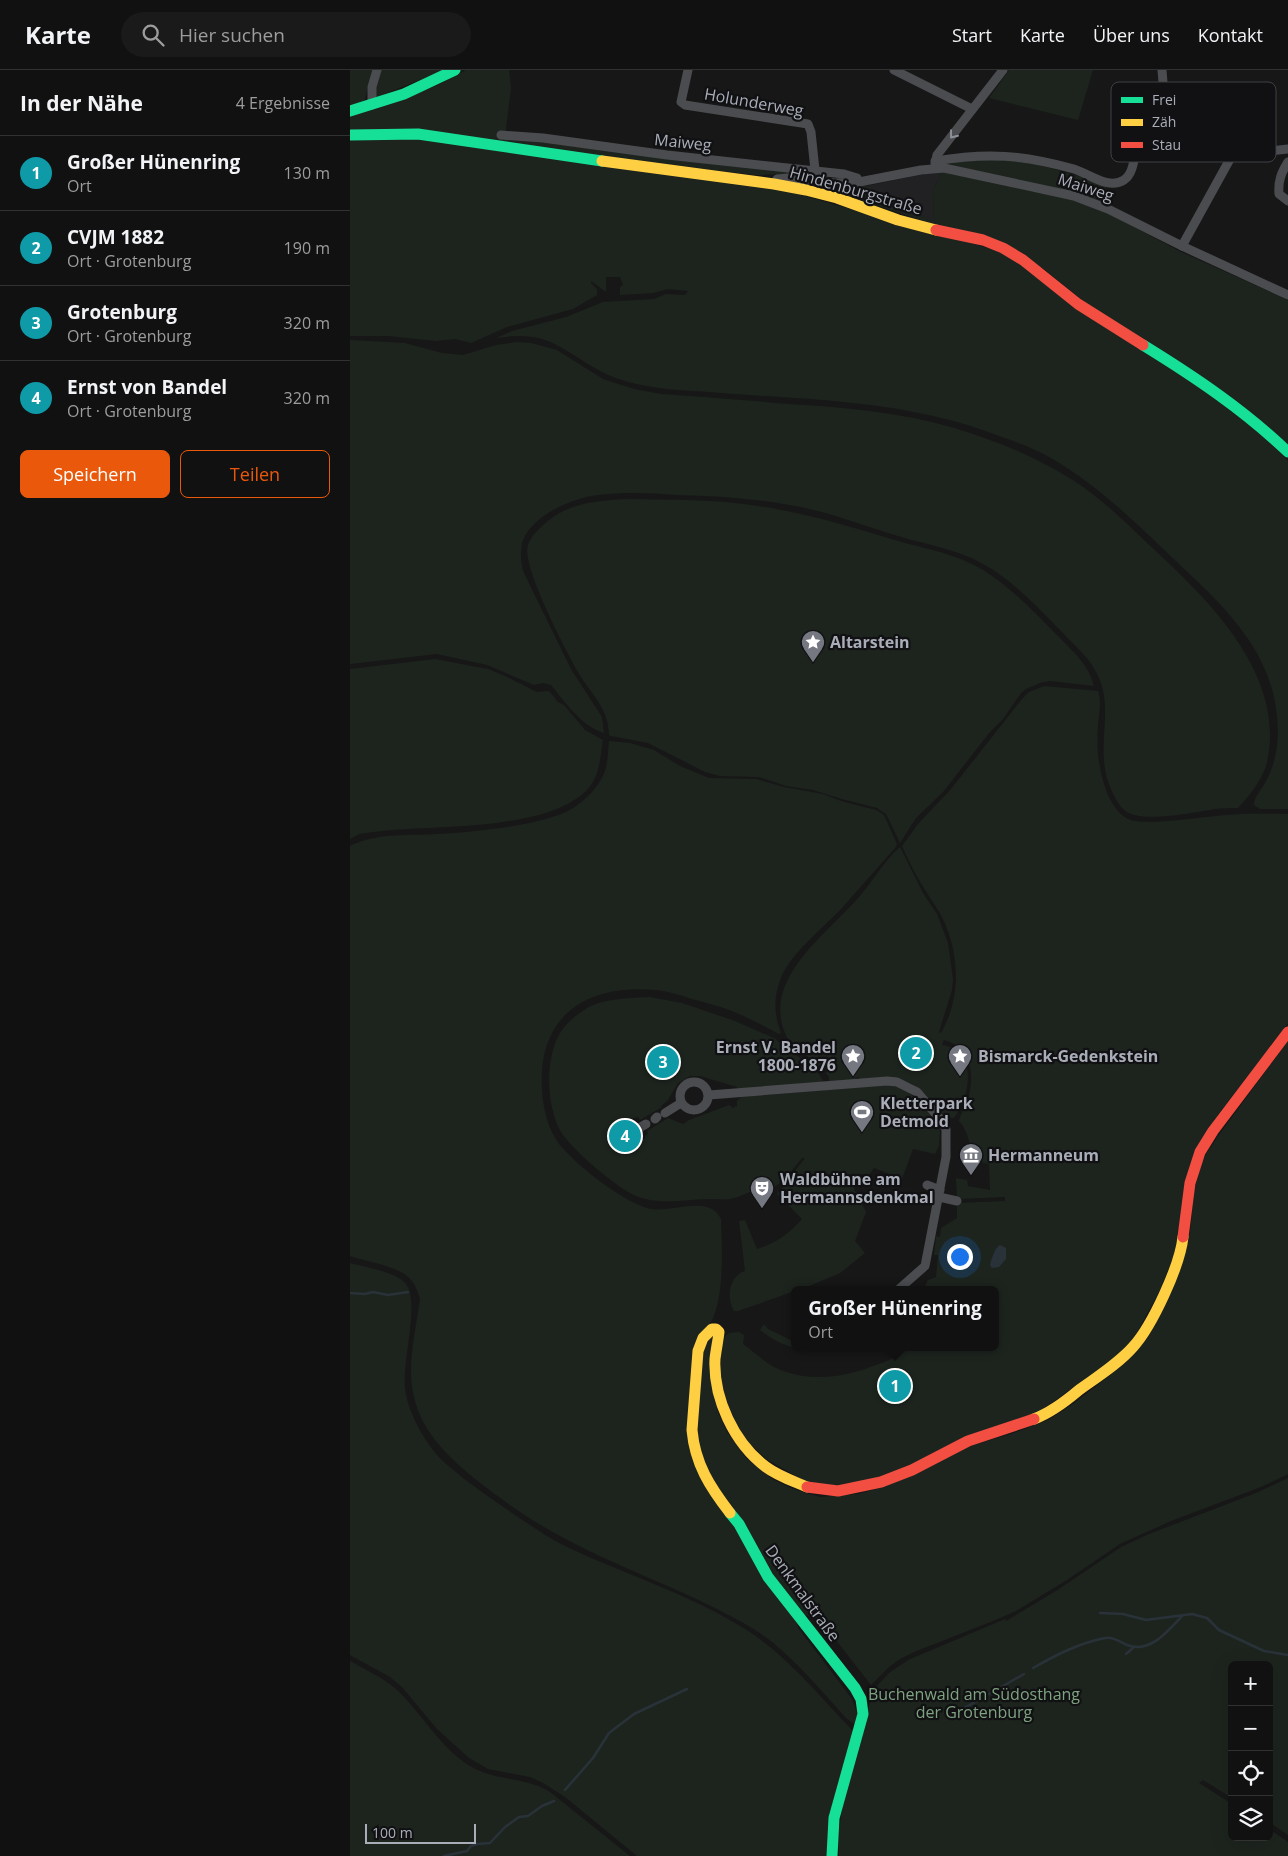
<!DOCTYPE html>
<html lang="de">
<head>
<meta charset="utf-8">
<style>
	:root { --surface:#111; --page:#1a1a1a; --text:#f1f3f6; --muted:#9c9d9f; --line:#303131; --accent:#ea580c }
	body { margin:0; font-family:"Open Sans",sans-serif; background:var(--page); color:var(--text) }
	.controls { position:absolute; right:15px; bottom:15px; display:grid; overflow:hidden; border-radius:8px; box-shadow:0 5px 20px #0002 }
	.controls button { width:45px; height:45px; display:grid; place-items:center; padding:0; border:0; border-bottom:1px solid var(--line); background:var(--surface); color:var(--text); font:25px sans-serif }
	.scale { position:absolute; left:15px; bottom:12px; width:111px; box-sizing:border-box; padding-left:5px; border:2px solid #a8adb8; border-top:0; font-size:14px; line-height:18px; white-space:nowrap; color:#a8adb8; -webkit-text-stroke:4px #111113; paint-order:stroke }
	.you { position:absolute; left:609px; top:1186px; width:18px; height:18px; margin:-12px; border:4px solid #fff; border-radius:50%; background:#1a73e8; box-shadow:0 0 0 8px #1a73e833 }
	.badge { display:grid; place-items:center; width:32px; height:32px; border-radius:50%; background:var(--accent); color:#fff; font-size:16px; font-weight:700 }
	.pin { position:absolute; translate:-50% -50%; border:2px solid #fff; box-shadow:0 1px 5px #0006 }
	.popup { position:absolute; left:441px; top:1216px; width:208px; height:65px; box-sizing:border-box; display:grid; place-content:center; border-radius:8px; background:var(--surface); filter:drop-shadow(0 1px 4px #0005); font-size:16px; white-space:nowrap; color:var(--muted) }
	.popup b { font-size:19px; color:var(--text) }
	.popup::after { content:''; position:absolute; left:50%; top:100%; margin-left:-10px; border:10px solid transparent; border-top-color:var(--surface) }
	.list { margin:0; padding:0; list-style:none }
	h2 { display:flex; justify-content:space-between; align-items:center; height:65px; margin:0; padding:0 20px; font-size:21px }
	h2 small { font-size:16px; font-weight:400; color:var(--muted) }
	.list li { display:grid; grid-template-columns:32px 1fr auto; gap:15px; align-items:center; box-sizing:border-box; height:75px; padding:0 20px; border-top:1px solid var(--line) }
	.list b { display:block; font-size:19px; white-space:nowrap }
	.list p { margin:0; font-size:16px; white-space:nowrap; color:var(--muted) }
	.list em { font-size:16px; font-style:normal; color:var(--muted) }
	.actions { display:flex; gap:10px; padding:15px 20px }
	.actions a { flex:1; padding:11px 0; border:1px solid var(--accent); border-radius:8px; text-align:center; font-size:18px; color:var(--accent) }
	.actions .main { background:var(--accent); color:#fff }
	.icon { flex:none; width:28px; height:28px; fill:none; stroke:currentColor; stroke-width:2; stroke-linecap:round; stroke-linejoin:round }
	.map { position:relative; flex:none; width:938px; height:1786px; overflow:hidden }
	header { display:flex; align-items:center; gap:30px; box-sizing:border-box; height:70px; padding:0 25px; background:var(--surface); border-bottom:1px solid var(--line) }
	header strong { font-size:24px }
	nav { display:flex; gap:28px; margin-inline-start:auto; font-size:18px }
	.search { width:350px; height:45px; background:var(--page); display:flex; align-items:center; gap:12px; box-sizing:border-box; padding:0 18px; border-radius:28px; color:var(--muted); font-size:19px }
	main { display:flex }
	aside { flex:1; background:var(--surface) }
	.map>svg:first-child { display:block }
	.built { fill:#212123 }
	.green { fill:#1d241e }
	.water { fill:#2a3239 }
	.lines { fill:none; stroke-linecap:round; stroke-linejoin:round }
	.stream { stroke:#2a3239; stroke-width:2.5 }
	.street { stroke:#4b4c50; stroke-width:9 }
	.fast { stroke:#16e098; stroke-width:11 }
	.slow { stroke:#ffcf43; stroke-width:11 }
	.jam { stroke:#f24e42; stroke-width:11 }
	.oneway { stroke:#8c9099 }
	.labels { text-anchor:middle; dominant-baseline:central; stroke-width:4.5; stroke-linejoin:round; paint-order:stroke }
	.street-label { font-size:16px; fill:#a8adb8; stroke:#111113 }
	.poi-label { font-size:16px; font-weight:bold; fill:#a8adb8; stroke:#111113; text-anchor:start }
	.park-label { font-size:16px; fill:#7fa381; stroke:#111113 }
	.key { fill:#111113; stroke:#3e4045; stroke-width:1 }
	.key-label { font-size:14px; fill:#a8adb8 }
</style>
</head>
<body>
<header>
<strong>Karte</strong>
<div class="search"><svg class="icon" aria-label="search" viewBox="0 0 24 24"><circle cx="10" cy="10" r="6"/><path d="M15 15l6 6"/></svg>Hier suchen</div>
<nav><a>Start</a><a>Karte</a><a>Über uns</a><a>Kontakt</a></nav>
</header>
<main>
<aside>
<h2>In der Nähe<small>4 Ergebnisse</small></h2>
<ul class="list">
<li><span class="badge" style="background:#0f9aa8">1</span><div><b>Großer Hünenring</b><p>Ort</p></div><em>130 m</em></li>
<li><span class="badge" style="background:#0f9aa8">2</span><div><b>CVJM 1882</b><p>Ort · Grotenburg</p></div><em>190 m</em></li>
<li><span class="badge" style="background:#0f9aa8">3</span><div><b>Grotenburg</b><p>Ort · Grotenburg</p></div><em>320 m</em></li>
<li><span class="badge" style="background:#0f9aa8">4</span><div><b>Ernst von Bandel</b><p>Ort · Grotenburg</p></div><em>320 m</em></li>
</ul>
<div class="actions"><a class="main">Speichern</a><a>Teilen</a></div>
</aside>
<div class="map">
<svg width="938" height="1786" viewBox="0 0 938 1786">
	<rect width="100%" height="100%" fill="#171717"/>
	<path class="built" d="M584,102H592L583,120L584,151L517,130L516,116Z"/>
	<g class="green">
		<path d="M0,0H23L14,32L0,35Z"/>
		<path d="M31,0H95L27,27L25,26Z"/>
		<path d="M116,0H159L161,18L155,67L481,107L446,104L404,105L145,73L0,62V45L88,15Z"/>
		<path d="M659,0H743L728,50L639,28Z"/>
		<path d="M67,68L423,117L648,181L663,189L847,314L919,371L938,391V739H910L904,735C904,726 911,721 915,713C928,690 930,665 926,638C918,579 873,535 831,496C790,457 751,417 701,388C685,379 667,372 649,366C559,331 466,330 371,323C350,321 330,321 309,318C289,315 269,311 250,301C208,278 199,260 146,268L162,261L216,247L253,232L304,229L316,224L335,225L338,221L318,219L304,223L270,225V217L273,215L270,207H256V222L241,211V213L247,219V225L223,239L157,257L121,273L105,269L86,271L38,266H0V70Z"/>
		<path d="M645,89C685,93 719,101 756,117L755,133L594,93Z"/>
		<path d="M592,102L723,129L754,141L829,181L938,230V375L732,230L694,199L577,152L481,120L484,118L516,115L517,130L584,150L583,120Z"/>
		<path d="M0,270L55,273L92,283L113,285L146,275L166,272L181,273L207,280L253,309L284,319L311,324C353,327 396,330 438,334C492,337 548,342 601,357C642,369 685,386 721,409C755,430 782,459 811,486C866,537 938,612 916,696C911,711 899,726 888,738C880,738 872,738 865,739C845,742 788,755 773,739C768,734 764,726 761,719C743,679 766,640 747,604C739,587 724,575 711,561C687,537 663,510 633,494C607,479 577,475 548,466C521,458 495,448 468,441C422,430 375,426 328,425C301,423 275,422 248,425C222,428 180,446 172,473C170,483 171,492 173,501L221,599L252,647L254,663C230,655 216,633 201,615L193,613L184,615L137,595L87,584L0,594Z"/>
		<path d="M276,429C319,430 365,429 408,436C456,443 502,457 548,471C577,479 607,484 633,500C659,516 681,539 702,560C718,577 739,593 744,616L700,611L690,613L676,619L671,623L653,649L640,662L593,722L566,748L550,773L536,744L527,738L492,729L463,720L436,716L409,707L370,706L355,702L298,673L261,666L259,665C259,638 240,623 228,602C216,580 171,496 178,475C180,468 186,462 191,457C216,433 243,431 276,429Z"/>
		<path d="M85,589L138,599L155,606L187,622L199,621L208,632L214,635L235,660L253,670C250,688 250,706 237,720C194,763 81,754 23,762L9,764L0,769V599Z"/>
		<path d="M694,616L748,621C752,632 749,643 748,655C747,668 747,684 750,697C753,715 761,740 778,749C793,757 857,746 877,745C897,743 918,744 938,744V953L864,1050L828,1163L824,1185L810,1220L779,1277L689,1342L555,1398L529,1408L488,1416L469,1415L451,1409L418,1390L404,1378L394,1368L379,1339L371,1310V1279L375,1266L379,1263L389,1262L394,1265L393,1274C403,1281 413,1291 424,1297C456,1313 494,1308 526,1295C538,1291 547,1287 555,1277H645V1220H573L578,1210L586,1207L588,1185H584L586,1166L590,1167L591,1158L607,1148V1133L655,1131V1127L607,1129L606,1108L617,1110L618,1116L640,1120L639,1094L622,1090C620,1075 619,1062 609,1051C611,1042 617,1034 619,1025C625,1001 619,976 594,970L592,975C628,980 621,1026 604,1048L595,1047C562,1009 562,1007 512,1010L508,1007L503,1010L479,1011V1007L476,1003L480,999L476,996L471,998L438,969C407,912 476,865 509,827C523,811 534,791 550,777L573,823L587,844L598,873L603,909L602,920L589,962L591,963C611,928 610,886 593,849C589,840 582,832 577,823C567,808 559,792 552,776L568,754L601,719L672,629L679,622Z"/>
		<path d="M259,671L280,673L304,680L330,696L359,708L406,709L434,717L473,724L491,731L526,740L534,745L547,774L545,778C527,798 509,819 491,839C473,858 440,884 431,908C423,927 424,944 431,963L429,964C416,957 403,950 389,944C374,937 357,933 342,929C330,925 318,921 305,920C236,914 187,946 192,1020C193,1038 198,1059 209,1074C225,1094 275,1134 301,1139C321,1143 360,1124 371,1149C372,1177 376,1242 354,1261L339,1359L364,1426L443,1546L449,1559L502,1629L508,1646L506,1655L497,1649C471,1620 435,1577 402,1558C338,1520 266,1498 201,1461C176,1447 152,1430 129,1412C101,1390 72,1363 64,1327C56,1296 66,1260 70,1229C68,1223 66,1216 62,1211C51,1196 17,1192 0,1186V776C29,762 58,766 89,764C125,762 184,756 216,742C232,734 249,718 255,701C258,692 258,680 259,671Z"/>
		<path d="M300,927L332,933L385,951L424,968L467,1001L473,1011L472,1014L387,1019V1017L350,1006H340L328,1013L318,1030L311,1036L312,1037L290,1050L288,1047L278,1050L279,1052L271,1061L274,1062L272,1066L275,1065L274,1068L278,1069V1072L280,1070L289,1069L290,1071L295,1068V1066L298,1064L297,1061L318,1048L333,1054L339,1050L379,1035L383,1038L386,1036L387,1037V1031L391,1027L537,1015C560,1016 575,1037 588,1054L590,1060L589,1076L585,1084L563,1079L552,1109L524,1098L519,1105L509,1104L504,1119L516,1142L505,1171L515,1183L490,1203L450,1220H445V1221L388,1241H384C376,1228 379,1206 395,1201L389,1151L395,1150L407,1179C426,1173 439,1164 452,1149L427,1124L455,1088H452L435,1109L423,1118L419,1113C406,1119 394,1126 380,1129C373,1130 368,1129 361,1129C336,1129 311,1136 286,1126C266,1117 223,1081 211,1062C196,1036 194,986 212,960C218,951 231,941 241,936C259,928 281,928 300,927Z"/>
		<path d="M938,971V1404L911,1417L821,1451L770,1474L717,1510L666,1541L643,1551L564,1582L550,1589L539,1597L521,1615L471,1551L456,1545L453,1546L446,1538L361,1413L347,1375L352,1283L362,1264L364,1328L368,1342L377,1362L396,1388L422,1409L443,1419L470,1427L508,1424L534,1417L617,1377L664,1363L698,1350L723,1334L773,1295L787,1282L833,1188L840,1162L844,1123L849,1100L856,1084L868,1066Z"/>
		<path d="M0,1193C14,1197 47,1202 56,1214C70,1231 52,1292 55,1318C57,1342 77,1377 95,1393C118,1413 143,1430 168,1447C183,1457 197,1467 213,1475C273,1504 338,1523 395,1559C437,1585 470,1627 504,1662L478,1786H287L215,1727L193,1713L180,1707L138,1699L119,1688L87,1659L52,1617L40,1607L0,1585Z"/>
		<path d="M414,1254L418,1259L445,1272V1277H495C463,1283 437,1282 410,1260Z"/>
		<path d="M938,1408V1765L919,1752V1595H882V1728L853,1710L849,1713L882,1734V1767H919V1759L938,1772V1786H489L488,1769L492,1738L521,1629L520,1628L526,1617L539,1603L558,1590L655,1549L656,1551L709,1519L771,1477L799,1464L906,1423Z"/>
		<path d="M0,1591C16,1600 32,1607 46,1619C72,1643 89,1677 120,1696C147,1712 173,1706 200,1722L280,1786H0Z"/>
	</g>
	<path class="water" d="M650,1175L656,1178V1189L649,1197L642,1198L640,1195C642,1188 644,1179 650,1175Z"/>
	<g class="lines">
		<g class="stream">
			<path d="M0,1223L15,1224L23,1222L38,1225L58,1222"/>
			<path d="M750,1543L773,1544L796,1550L842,1544L857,1548L869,1560L914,1581L938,1585"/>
			<path d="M776,1584L784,1577"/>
			<path d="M683,1598C706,1585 729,1573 755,1568C762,1566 771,1572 777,1575C800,1584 818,1561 832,1546"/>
			<path d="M611,1640L674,1604"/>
			<path d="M215,1720L243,1688L259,1663L284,1644L337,1619"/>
			<path d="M94,1786L117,1781L121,1776L127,1774L140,1773L155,1757L169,1747L178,1746L192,1736L204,1731"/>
		</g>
		<g class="street">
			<path d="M338,0L331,32L335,35L458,54L461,62L465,100"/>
			<path d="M544,0L622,39"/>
			<path d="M22,35V17L27,0"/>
			<path d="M151,65L193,68L317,85L494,104L507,108L509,112"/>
			<path d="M585,91C639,82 672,85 724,99C739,104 759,120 774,110C786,102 783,81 790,69C795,61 801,55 807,48C817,33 813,17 812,0"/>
			<path d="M938,92C931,103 928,111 929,124L938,131"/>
			<path d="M585,94L587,85L653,0"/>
			<path d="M424,114L427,109L438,108L484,113L509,112L571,100L594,98L724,126L758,139L832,176L938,225"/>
			<path d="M832,176L880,89L887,80L912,82L938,79"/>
			<circle cx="344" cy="1026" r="14"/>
			<path d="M359,1025L537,1011L547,1012L567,1022L590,1049L596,1059V1087L575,1196L549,1219"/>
			<path d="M315,1043L331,1033"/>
			<path d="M305,1049L307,1047"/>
			<path d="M284,1061L296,1054"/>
			<path d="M577,1115L590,1120"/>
			<path d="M589,1127L607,1131"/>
		</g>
		<g class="fast">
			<path d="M0,41L54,24L105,0"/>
			<path d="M0,65L68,64L252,91"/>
			<path d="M793,275C845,307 894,340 938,382"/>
			<path d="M380,1443L389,1454L418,1507L505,1618L511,1629L513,1644L484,1748L482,1786"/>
		</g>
		<g class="slow">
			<path d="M252,91L424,114L456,120L487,128L548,150L586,160"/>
			<path d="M684,1349C700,1343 716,1331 729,1320C747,1307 768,1294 783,1277C802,1256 830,1196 833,1167"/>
			<path d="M380,1443C360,1417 345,1394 342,1360L348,1281L353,1268L362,1259H366L369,1262C368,1271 366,1280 365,1289C363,1328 384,1373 416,1397C428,1406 443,1411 457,1417"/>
		</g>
		<g class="jam">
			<path d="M586,160L633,170L653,178L673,190L728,234L793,275"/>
			<path d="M833,1167L840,1113L850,1082L863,1061L938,962"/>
			<path d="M457,1417L488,1421L531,1412L562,1400L618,1371L684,1349"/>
		</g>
	</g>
	<defs><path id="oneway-chevron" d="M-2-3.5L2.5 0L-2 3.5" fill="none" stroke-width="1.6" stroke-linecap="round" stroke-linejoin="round" transform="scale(1.25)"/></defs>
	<use class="oneway" href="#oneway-chevron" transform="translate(603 65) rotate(128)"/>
	<defs>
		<g id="sight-pin" transform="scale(1.25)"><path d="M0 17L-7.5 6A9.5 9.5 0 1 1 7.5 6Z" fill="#757880" stroke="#111113"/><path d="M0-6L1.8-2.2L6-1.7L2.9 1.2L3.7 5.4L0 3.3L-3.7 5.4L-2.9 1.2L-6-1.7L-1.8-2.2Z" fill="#fff"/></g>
		<g id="stadium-pin" transform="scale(1.25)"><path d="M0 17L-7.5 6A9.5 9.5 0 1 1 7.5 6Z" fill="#757880" stroke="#111113"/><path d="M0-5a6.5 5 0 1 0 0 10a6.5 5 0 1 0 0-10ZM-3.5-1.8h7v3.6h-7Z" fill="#fff"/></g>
		<g id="museum-pin" transform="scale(1.25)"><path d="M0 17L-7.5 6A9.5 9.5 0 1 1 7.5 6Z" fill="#757880" stroke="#111113"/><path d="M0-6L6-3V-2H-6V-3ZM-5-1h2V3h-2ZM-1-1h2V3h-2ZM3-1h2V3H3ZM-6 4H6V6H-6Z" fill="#fff"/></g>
		<g id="theatre-pin" transform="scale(1.25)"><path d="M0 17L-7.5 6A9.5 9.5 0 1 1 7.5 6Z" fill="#757880" stroke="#111113"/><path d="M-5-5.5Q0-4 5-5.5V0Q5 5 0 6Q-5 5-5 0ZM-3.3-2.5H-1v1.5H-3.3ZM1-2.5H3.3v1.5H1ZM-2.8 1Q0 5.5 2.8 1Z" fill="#fff"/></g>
	</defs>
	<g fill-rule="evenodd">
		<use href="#sight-pin" x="463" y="572"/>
		<use href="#sight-pin" x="503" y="986"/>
		<use href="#sight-pin" x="610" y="986"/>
		<use href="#stadium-pin" x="512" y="1042"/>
		<use href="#museum-pin" x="621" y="1085"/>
		<use href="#theatre-pin" x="412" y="1118"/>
	</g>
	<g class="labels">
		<g class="street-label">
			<text transform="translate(404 32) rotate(10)">Holunderweg</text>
			<text transform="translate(333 72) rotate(6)">Maiweg</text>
			<text transform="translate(736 117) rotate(18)">Maiweg</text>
			<text transform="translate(506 120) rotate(16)">Hindenburgstraße</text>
			<text transform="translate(453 1523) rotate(54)">Denkmalstraße</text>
		</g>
		<g class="poi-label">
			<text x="480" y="572">Altarstein</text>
			<text x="486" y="977" text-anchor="end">Ernst V. Bandel<tspan x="486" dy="18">1800-1876</tspan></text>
			<text x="628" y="986">Bismarck-Gedenkstein</text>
			<text x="530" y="1033">Kletterpark<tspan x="530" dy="18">Detmold</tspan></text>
			<text x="638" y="1085">Hermanneum</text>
			<text x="430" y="1109">Waldbühne am<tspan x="430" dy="18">Hermannsdenkmal</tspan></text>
		</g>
		<g class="park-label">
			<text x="624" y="1624">Buchenwald am Südosthang<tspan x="624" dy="18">der Grotenburg</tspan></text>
		</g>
	</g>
	<rect x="761" y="12" width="165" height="80" rx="8" class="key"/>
	<rect x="771" y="27" width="22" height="6" fill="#16e098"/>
	<rect x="771" y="49" width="22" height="7" fill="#ffcf43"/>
	<rect x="771" y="72" width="22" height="6" fill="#f24e42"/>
	<g class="key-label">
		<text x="802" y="35">Frei</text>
		<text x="802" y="57">Zäh</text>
		<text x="802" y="80">Stau</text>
	</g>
</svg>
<div class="controls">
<button>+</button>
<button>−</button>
<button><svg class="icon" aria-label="locate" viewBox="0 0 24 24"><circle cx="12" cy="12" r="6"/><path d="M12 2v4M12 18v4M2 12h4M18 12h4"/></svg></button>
<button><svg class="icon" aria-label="layers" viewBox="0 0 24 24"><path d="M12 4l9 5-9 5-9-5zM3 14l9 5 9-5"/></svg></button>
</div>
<div class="scale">100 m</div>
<div class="you"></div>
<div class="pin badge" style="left:545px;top:1316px;background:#0f9aa8">1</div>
<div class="popup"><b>Großer Hünenring</b>Ort</div>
<div class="pin badge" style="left:566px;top:983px;background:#0f9aa8">2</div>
<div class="pin badge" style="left:313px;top:992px;background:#0f9aa8">3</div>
<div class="pin badge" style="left:275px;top:1066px;background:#0f9aa8">4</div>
</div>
</main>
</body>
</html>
